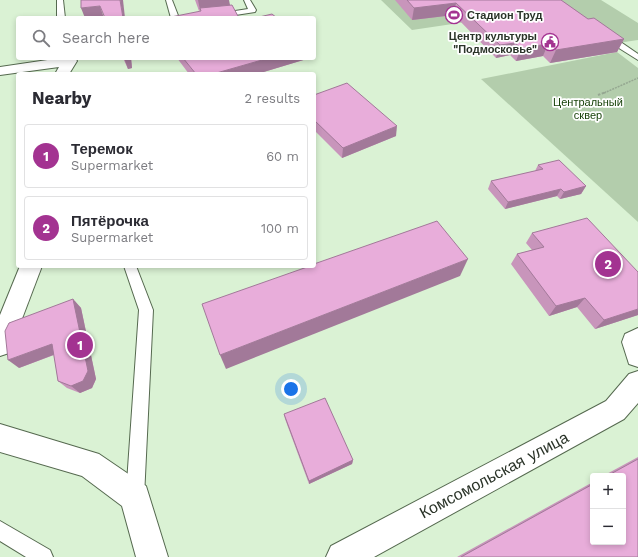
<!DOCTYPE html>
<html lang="en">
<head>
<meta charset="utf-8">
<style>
	:root { --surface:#fff; --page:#f2f2f3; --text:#2b2b33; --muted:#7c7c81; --line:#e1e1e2; --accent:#a33391 }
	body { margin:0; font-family:"Work Sans",sans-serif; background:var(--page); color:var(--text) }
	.controls { position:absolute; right:12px; bottom:12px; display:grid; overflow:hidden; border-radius:4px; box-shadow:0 2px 6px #0003 }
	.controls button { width:36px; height:36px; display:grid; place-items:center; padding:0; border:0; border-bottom:1px solid var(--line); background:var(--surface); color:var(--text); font:20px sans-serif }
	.you { position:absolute; left:291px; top:389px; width:14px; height:14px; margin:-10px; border:3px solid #fff; border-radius:50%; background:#1a73e8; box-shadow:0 0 0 6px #1a73e833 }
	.badge { display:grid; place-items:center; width:26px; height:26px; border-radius:50%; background:var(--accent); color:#fff; font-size:13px; font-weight:700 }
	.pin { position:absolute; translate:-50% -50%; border:2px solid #fff; box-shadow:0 1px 4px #0006 }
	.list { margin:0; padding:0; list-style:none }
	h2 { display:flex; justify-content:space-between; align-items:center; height:52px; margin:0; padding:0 16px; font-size:17px }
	h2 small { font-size:13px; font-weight:400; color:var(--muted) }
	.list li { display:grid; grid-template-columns:26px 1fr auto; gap:12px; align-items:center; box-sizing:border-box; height:64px; margin:0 8px 8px; padding:0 8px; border:1px solid var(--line); border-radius:4px }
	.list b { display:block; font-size:15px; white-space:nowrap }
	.list p { margin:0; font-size:13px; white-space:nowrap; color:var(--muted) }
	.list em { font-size:13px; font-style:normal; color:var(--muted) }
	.icon { flex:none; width:22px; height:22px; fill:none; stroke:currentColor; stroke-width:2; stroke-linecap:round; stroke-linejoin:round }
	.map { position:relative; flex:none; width:638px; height:557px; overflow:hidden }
	.search { position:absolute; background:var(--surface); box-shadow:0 2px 6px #0003; left:16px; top:16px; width:300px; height:44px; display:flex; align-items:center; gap:10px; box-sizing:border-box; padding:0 14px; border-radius:4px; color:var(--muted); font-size:15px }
	.panel { position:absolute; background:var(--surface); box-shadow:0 2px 6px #0003; left:16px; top:72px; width:300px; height:196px; border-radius:4px }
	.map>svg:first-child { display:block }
	.green { fill:#b3cdac }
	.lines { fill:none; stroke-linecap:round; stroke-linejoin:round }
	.service-casing { stroke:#55694f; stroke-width:2 }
	.minor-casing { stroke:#55694f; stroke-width:2 }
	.tertiary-casing { stroke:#55694f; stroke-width:2 }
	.path-far1 { stroke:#95a791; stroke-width:1.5; stroke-dasharray:2 1; stroke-linecap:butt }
	.path { stroke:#95a791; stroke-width:2; stroke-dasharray:2.5 1.5; stroke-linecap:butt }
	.service { fill:#fff; fill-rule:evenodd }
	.minor { fill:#fff; fill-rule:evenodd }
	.tertiary { fill:#fff; fill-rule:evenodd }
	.wall { fill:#c895bb }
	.shaded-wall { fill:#a27999 }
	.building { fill:#e8adda; stroke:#a27999 }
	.labels { text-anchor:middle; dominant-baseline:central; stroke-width:3.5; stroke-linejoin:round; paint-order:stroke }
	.far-poi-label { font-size:11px; font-weight:bold; fill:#2a3328; stroke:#fff; text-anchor:start }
	.far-park-label { font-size:11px; fill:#18420a; stroke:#fff }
	.near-street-label { font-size:16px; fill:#2a3328; stroke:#fff }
</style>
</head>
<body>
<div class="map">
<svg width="638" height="557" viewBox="0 0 638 557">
	<rect width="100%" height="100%" fill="#daf2d4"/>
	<g class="green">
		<path d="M381,0H601L638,23V40L611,44L560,8L412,30Z"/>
		<path d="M617,52L638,68V222L481,79Z"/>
	</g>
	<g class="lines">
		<g class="service-casing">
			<g id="service">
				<path d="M57,0H63L65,18H57Z"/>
				<path d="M166,0H172L179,18H171Z"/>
				<path d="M244,0H250L256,10L255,12L216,18H199L203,16L248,9Z"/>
				<path d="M603,34H609L638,54V60L603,38Z"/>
				<path d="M124,266H136L153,310L144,497L141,503L135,506L129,503L126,497L139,310Z"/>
				<path d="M0,521L50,550L53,557H26L0,541Z"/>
			</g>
		</g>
		<g class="minor-casing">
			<g id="minor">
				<path d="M61,58H75L77,61L69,74H55L59,67L0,75V67Z"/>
				<path d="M20,266H42L9,353L0,356V315Z"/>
				<path d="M638,328V367L629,364L622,342L625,334Z"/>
				<path d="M638,371V403L624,419L374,557H326L331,546L606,401L629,374Z"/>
			</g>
		</g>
		<g class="tertiary-casing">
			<path id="tertiary" d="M0,424L99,454L146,486L168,557H136L122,506L82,476L0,452Z"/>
		</g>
		<path class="path-far1" d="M604,93L638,78"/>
		<path class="path" d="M598,95L606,92"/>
		<use href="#service" class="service"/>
		<use href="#minor" class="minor"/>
		<use href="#tertiary" class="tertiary"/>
	</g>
	<g class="wall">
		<path d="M195,0H229L199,11Z"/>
		<path d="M395,0H561L588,19L624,39L617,52L550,63L543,56L516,61L510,55L496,58L454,15L412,20Z"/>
		<path d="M123,58H131L132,68L128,69Z"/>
		<path d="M177,58H310L257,74H189Z"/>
		<path d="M314,95L396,136L342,158L314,130Z"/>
		<path d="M538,165L586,186L581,194L560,199L557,196L505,209L488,189L491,181L535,171Z"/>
		<path d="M532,233L638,315L595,329L577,307L549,316L511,264L517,254L532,250L526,243Z"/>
		<path d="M73,299L81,308L96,379L92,388L80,393L67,388L58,381L54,355L19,368Z"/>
		<path d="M284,414L353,460L352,464L309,484L285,419Z"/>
		<path d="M638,457V557H457L593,482V542L623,476H603Z"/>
	</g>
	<g class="shaded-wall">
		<path d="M120,0H123L125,18H123Z"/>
		<path d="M198,0H229L231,10L200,8L201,15Z"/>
		<path d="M456,3L454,15L412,20L414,8Z"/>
		<path d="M100,6L104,18H85L81,8Z"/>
		<path d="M624,39L617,52L550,63L556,50Z"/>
		<path d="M515,43L510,55L496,58L500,45Z"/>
		<path d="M548,44L543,56L516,61L521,48Z"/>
		<path d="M124,58H131L132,68L128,69Z"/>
		<path d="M269,58H310L257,74H213Z"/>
		<path d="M397,126L396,136L342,158L343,148Z"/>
		<path d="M586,186L581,194L560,199L564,192Z"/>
		<path d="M561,189L557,196L505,209L508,202Z"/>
		<path d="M468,259L460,276L226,369L220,355Z"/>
		<path d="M168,266H175L169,268Z"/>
		<path d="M585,298L577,307L549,316L556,306Z"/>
		<path d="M73,299L81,308L96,379L92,388L80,393L71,386Z"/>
		<path d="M638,309V315L595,329L604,320Z"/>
		<path d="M52,344L61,352L19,368L8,360Z"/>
		<path d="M353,460L352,464L309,484V481Z"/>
	</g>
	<g class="building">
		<path d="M81,0H120L123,18H105L100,6L81,8Z"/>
		<path d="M407,0H561L588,19L594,18L624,39L556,50L548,44L521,48L515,43L500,45L456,3L414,8Z"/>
		<path d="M232,5L239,18H166L201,11L200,8Z"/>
		<path d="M272,14L277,18H255Z"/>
		<path d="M183,58H269L213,74H196Z"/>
		<path d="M347,83L397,126L343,148L314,120V95Z"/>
		<path d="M559,160L586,186L564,192L561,189L508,202L491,181L543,169L538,165Z"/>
		<path d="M587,218L638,272V309L604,320L585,298L556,306L517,254L544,247L532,233Z"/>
		<path d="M437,221L468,259L220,355L202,304L310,266H314V264Z"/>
		<path d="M73,299L88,371L83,381L71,386L58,381L52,344L8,360L5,331L9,323Z"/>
		<path d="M325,398L353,460L309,481L284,414Z"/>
		<path d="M638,459V557H461L593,484V542H623V476H607Z"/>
	</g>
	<defs>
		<g id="stadium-ring" transform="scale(0.9)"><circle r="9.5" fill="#fff" stroke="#a33391" stroke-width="1.5"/><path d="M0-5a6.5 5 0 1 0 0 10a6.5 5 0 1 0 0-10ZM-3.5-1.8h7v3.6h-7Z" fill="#a33391"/></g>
		<g id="civic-ring" transform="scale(0.9)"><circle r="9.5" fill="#fff" stroke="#a33391" stroke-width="1.5"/><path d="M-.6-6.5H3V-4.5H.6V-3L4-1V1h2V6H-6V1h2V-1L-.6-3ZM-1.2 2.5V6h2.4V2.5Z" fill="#a33391"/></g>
	</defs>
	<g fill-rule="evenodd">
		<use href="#stadium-ring" x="454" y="15"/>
		<use href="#civic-ring" x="550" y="42"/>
	</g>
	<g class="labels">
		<g class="far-poi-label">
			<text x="467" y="15">Стадион Труд</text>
			<text x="537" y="36" text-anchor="end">Центр культуры<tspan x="537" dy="13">"Подмосковье"</tspan></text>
		</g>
		<g class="far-park-label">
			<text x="588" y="102">Центральный<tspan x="588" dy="13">сквер</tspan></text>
		</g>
		<g class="near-street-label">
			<text transform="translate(494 475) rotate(-28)">Комсомольская улица</text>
		</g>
	</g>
</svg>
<div class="controls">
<button>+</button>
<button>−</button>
</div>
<div class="you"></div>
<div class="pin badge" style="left:80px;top:345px">1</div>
<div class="pin badge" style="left:608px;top:264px">2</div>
<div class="search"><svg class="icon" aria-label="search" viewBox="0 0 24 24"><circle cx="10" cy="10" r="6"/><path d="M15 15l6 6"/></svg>Search here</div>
<section class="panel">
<h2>Nearby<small>2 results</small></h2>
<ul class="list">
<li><span class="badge">1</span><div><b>Теремок</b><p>Supermarket</p></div><em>60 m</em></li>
<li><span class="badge">2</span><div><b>Пятёрочка</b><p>Supermarket</p></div><em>100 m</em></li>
</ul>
</section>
</div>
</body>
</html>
